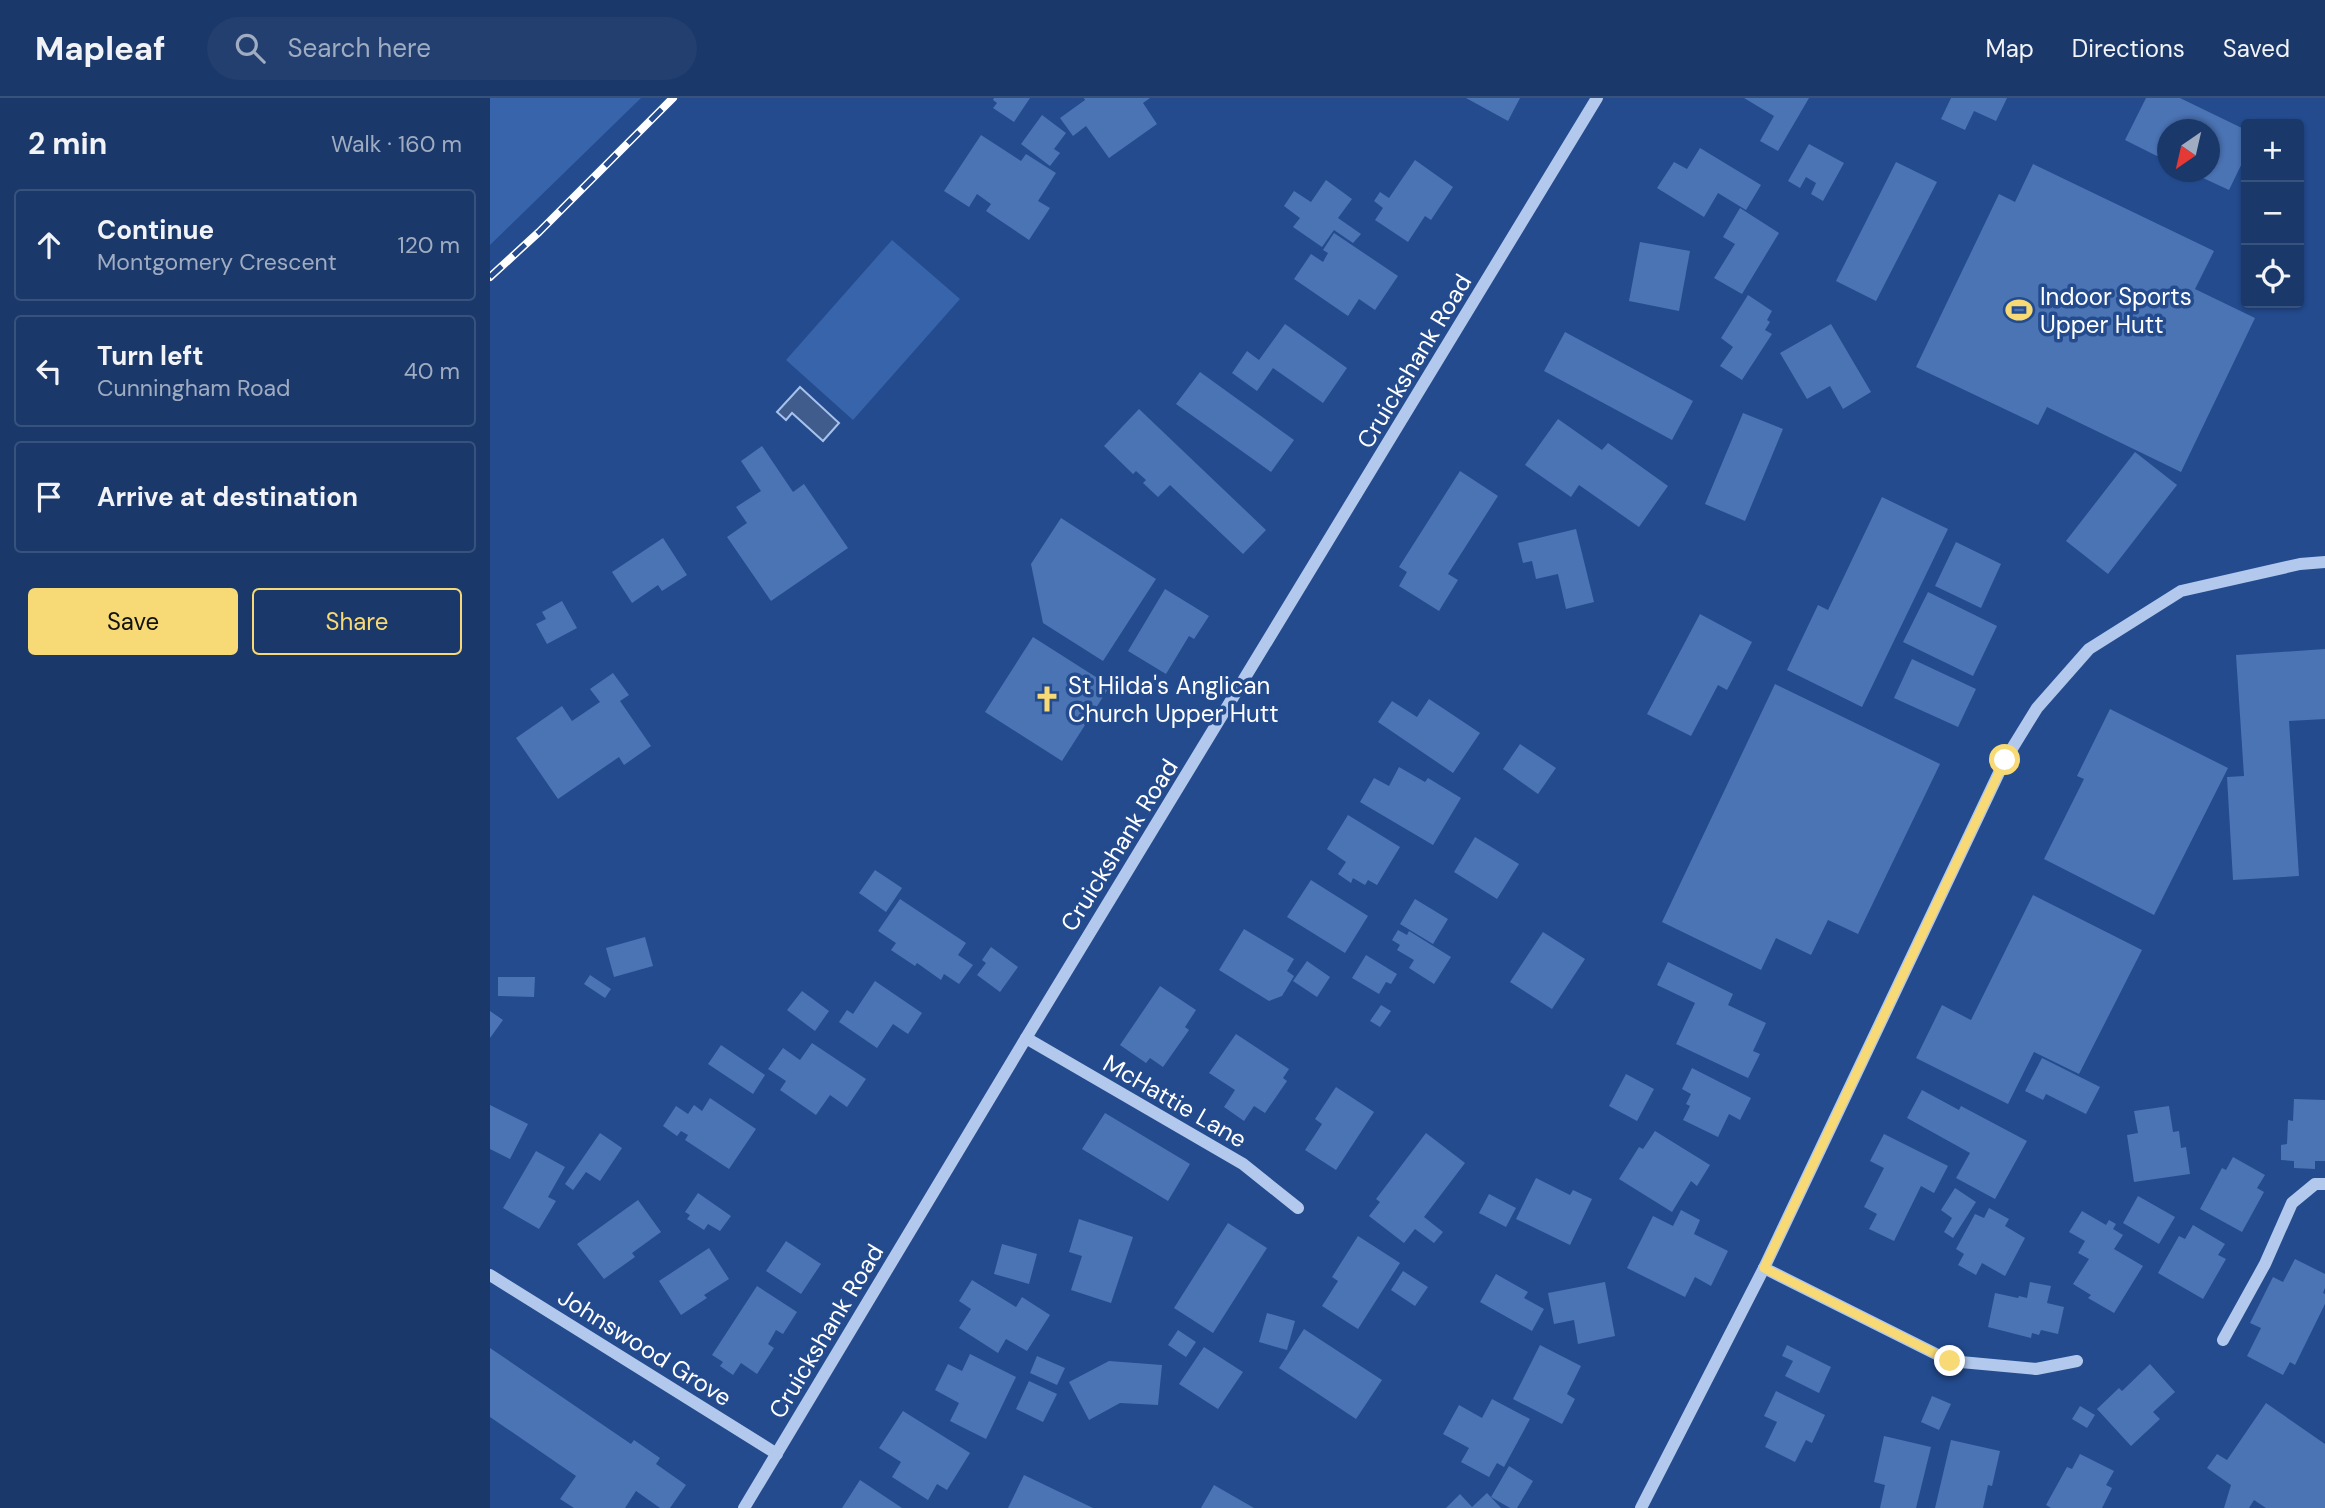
<!DOCTYPE html>
<html lang="en">
<head>
<meta charset="utf-8">
<style>
	:root { --surface:#1a386a; --page:#233f70; --text:#f1f3f6; --muted:#9facc1; --line:#38527e; --accent:#f7da75 }
	body { margin:0; font-family:"DM Sans",sans-serif; background:var(--page); color:var(--text) }
	.controls { position:absolute; right:21px; top:21px; display:grid; overflow:hidden; border-radius:7px; box-shadow:0 2px 5px #0004 }
	.controls button { width:63px; height:63px; display:grid; place-items:center; padding:0; border:0; border-bottom:2px solid var(--line); background:var(--surface); color:var(--text); font:35px sans-serif }
	.compass { position:absolute; left:1667px; top:21px; width:63px; height:63px; border-radius:50%; background:var(--surface); box-shadow:0 2px 5px #0004; rotate:214deg }
	.stop { position:absolute; width:21px; height:21px; margin:-16px; border:5px solid #f7da75; border-radius:50%; background:#fff }
	.stop.end { background:#f7da75; border-color:#fff; box-shadow:0 2px 7px #0008 }
	.list { margin:0; padding:0; list-style:none }
	h2 { display:flex; justify-content:space-between; align-items:center; height:91px; margin:0; padding:0 28px; font-size:30px }
	h2 small { font-size:23px; font-weight:400; color:var(--muted) }
	.list li { display:grid; grid-template-columns:46px 1fr auto; gap:21px; align-items:center; box-sizing:border-box; height:112px; margin:0 14px 14px; padding:0 14px; border:2px solid var(--line); border-radius:7px }
	.list b { display:block; font-size:26px; white-space:nowrap }
	.list p { margin:0; font-size:23px; white-space:nowrap; color:var(--muted) }
	.list em { font-size:23px; font-style:normal; color:var(--muted) }
	.actions { display:flex; gap:14px; padding:21px 28px }
	.actions a { flex:1; padding:16px 0; border:2px solid var(--accent); border-radius:7px; text-align:center; font-size:24px; color:var(--accent) }
	.actions .main { background:var(--accent); color:#111 }
	.icon { flex:none; width:38px; height:38px; fill:none; stroke:currentColor; stroke-width:2; stroke-linecap:round; stroke-linejoin:round }
	.map { position:relative; flex:none; width:1835px; height:1410px; overflow:hidden }
	header { display:flex; align-items:center; gap:42px; box-sizing:border-box; height:98px; padding:0 35px; background:var(--surface); border-bottom:2px solid var(--line) }
	header strong { font-size:33px }
	nav { display:flex; gap:38px; margin-inline-start:auto; font-size:24px }
	.search { width:490px; height:63px; background:var(--page); display:flex; align-items:center; gap:18px; box-sizing:border-box; padding:0 24px; border-radius:38px; color:var(--muted); font-size:26px }
	main { display:flex }
	aside { flex:1; background:var(--surface) }
	.map>svg:first-child { display:block }
	.green { fill:#3764ab }
	.water { fill:#405c8d; stroke:#a6c2ec; stroke-width:2 }
	.building { fill:#4b74b5 }
	.lines { fill:none; stroke-linecap:round; stroke-linejoin:round }
	.minor { stroke:#b2c8ec; stroke-width:12 }
	.rail-casing { stroke:#fff; stroke-width:8 }
	.rail { stroke:#234b8e; stroke-width:5; stroke-dasharray:16; stroke-linecap:butt }
	.route { stroke:#f7da75; stroke-width:9 }
	.labels { text-anchor:middle; dominant-baseline:central; stroke-width:7; stroke-linejoin:round; paint-order:stroke }
	.poi-label { font-size:24px; fill:#fff; stroke:#234b8e; text-anchor:start }
	.street-label { font-size:24px; fill:#fff; stroke:#234b8e }
</style>
</head>
<body>
<header>
<strong>Mapleaf</strong>
<div class="search"><svg class="icon" aria-label="search" viewBox="0 0 24 24"><circle cx="10" cy="10" r="6"/><path d="M15 15l6 6"/></svg>Search here</div>
<nav><a>Map</a><a>Directions</a><a>Saved</a></nav>
</header>
<main>
<aside>
<h2>2 min<small>Walk · 160 m</small></h2>
<ul class="list">
<li><svg class="icon" aria-label="ahead" viewBox="0 0 24 24"><path d="M12 20V5M6 11l6-6 6 6"/></svg><div><b>Continue</b><p>Montgomery Crescent</p></div><em>120 m</em></li>
<li><svg class="icon" aria-label="left" viewBox="0 0 24 24"><path d="M17 20v-9H6M10 6l-5 5 5 5"/></svg><div><b>Turn left</b><p>Cunningham Road</p></div><em>40 m</em></li>
<li><svg class="icon" aria-label="arrive" viewBox="0 0 24 24"><path d="M6 21V4h12l-3 4 3 4H6"/></svg><div><b>Arrive at destination</b></div></li>
</ul>
<div class="actions"><a class="main">Save</a><a>Share</a></div>
</aside>
<div class="map">
<svg width="1835" height="1410" viewBox="0 0 1835 1410">
	<rect width="100%" height="100%" fill="#234b8e"/>
	<g class="green">
		<path d="M0,0H151L0,147Z"/>
		<path d="M402,142L470,201L363,322L296,262Z"/>
	</g>
	<path class="water" d="M310,289L349,325L333,343L302,315L296,322L287,314Z"/>
	<g class="building">
		<path d="M504,0H540L524,24L503,10L507,5L503,2Z"/>
		<path d="M594,0H660L653,5L667,26L619,60L596,28L583,38L570,20L595,2Z"/>
		<path d="M976,0H1030L1018,23Z"/>
		<path d="M1254,0H1319L1288,53L1270,43L1284,18Z"/>
		<path d="M1461,0H1517L1506,23L1484,13L1475,32L1451,21Z"/>
		<path d="M1656,0H1690L1756,32V57L1739,92L1700,74H1720V32H1677V63L1635,42Z"/>
		<path d="M552,17L576,35L564,51L570,55L560,68L531,46Z"/>
		<path d="M491,37L531,63L536,56L566,75L548,103L560,110L539,142L496,113L501,106L487,96L479,109L454,93Z"/>
		<path d="M1319,46L1354,65L1333,103L1321,96L1326,85L1316,79L1310,90L1298,83Z"/>
		<path d="M1210,50L1271,87L1256,112L1228,95L1214,119L1167,90L1184,64L1197,71Z"/>
		<path d="M925,62L963,89L941,122L935,118L918,144L885,122L893,110L884,103L890,94L899,100Z"/>
		<path d="M1406,64L1447,84L1386,203L1346,183Z"/>
		<path d="M1543,66L1724,153L1705,191L1765,220L1691,374L1557,309L1548,327L1426,269L1509,96L1525,104Z"/>
		<path d="M836,82L862,101L848,120L871,136L863,145L844,132L832,149L803,129L810,120L794,108L804,93L821,104Z"/>
		<path d="M1250,110L1289,135L1252,196L1224,180L1245,146L1233,139Z"/>
		<path d="M844,135L908,178L885,212L869,201L858,218L804,181L821,156L833,164L838,155L833,152Z"/>
		<path d="M1150,144L1200,153L1189,213L1139,203Z"/>
		<path d="M1258,197L1282,213L1277,222L1280,224L1275,232L1282,236L1252,282L1230,268L1243,249L1231,240Z"/>
		<path d="M795,226L857,270L833,305L783,270L767,293L742,275L757,253L769,262Z"/>
		<path d="M1341,226L1381,294L1353,311L1340,288L1317,301L1290,255Z"/>
		<path d="M1075,234L1203,303L1182,342L1054,273Z"/>
		<path d="M710,274L804,342L781,374L686,306Z"/>
		<path d="M649,311L776,432L753,456L680,387L668,399L653,385L656,382L646,373L643,376L614,348Z"/>
		<path d="M1253,315L1293,331L1255,423L1215,406Z"/>
		<path d="M1068,321L1112,352L1118,345L1178,388L1149,429L1089,387L1081,399L1035,367Z"/>
		<path d="M272,348L303,394L314,386L358,450L281,503L237,439L257,425L246,409L271,393L251,363Z"/>
		<path d="M1645,354L1687,387L1618,476L1576,443Z"/>
		<path d="M970,373L1008,398L958,476L968,482L949,513L909,488L917,474L909,469Z"/>
		<path d="M1392,399L1458,431L1372,609L1297,572L1328,507L1338,512Z"/>
		<path d="M571,420L666,481L613,563L553,525L541,466Z"/>
		<path d="M1086,431L1104,504L1076,511L1068,476L1046,481L1042,463L1033,465L1028,445Z"/>
		<path d="M173,440L197,477L172,493L168,487L142,505L122,474Z"/>
		<path d="M1466,444L1511,466L1491,510L1445,488Z"/>
		<path d="M675,491L719,518L704,541L699,538L676,576L638,553Z"/>
		<path d="M1438,494L1507,528L1483,578L1413,544Z"/>
		<path d="M72,503L87,530L57,546L46,526L56,521L52,514Z"/>
		<path d="M1210,516L1262,544L1237,592L1228,587L1201,638L1157,616Z"/>
		<path d="M543,539L620,588L572,663L495,614Z"/>
		<path d="M1835,551V621L1799,623L1809,778L1743,782L1737,679L1754,678L1746,557Z"/>
		<path d="M1422,561L1486,591L1468,629L1404,600Z"/>
		<path d="M123,575L139,597L130,603L161,648L134,667L129,659L68,701L26,640L72,608L82,623L110,604L100,591Z"/>
		<path d="M1285,586L1450,666L1368,836L1338,822L1321,857L1286,840L1271,872L1172,824Z"/>
		<path d="M939,601L990,635L963,675L888,624L902,603L927,619Z"/>
		<path d="M1620,611L1738,670L1664,817L1554,761L1594,681L1587,678Z"/>
		<path d="M1030,646L1066,670L1048,696L1013,671Z"/>
		<path d="M909,669L935,684L938,680L971,700L943,747L870,704L884,680L899,688Z"/>
		<path d="M858,717L910,749L887,787L878,782L875,787L863,780L861,785L848,776L856,764L837,751Z"/>
		<path d="M985,739L1029,766L1007,801L964,774Z"/>
		<path d="M385,772L412,790L396,814L369,795Z"/>
		<path d="M821,782L878,818L855,855L797,819Z"/>
		<path d="M1543,797L1652,852L1589,976L1544,954L1518,1006L1426,960L1452,907L1481,922Z"/>
		<path d="M410,801L476,845L468,857L483,867L469,886L454,876L451,882L427,865L425,868L401,852L406,845L388,833Z"/>
		<path d="M925,801L958,821L943,846L910,826Z"/>
		<path d="M754,831L804,861L797,873L804,878L792,898L779,903L729,872Z"/>
		<path d="M908,832L917,837L919,833L961,859L944,886L919,870L924,862L907,852L910,847L902,842Z"/>
		<path d="M1053,834L1095,861L1062,911L1020,884Z"/>
		<path d="M155,839L163,868L124,879L116,850Z"/>
		<path d="M501,849L528,869L510,894L487,877L496,865L492,862Z"/>
		<path d="M876,857L907,876L901,886L896,884L889,896L862,880Z"/>
		<path d="M817,863L840,879L827,899L803,883Z"/>
		<path d="M1178,864L1243,896L1238,907L1276,925L1263,953L1270,956L1258,980L1186,946L1205,905L1167,887Z"/>
		<path d="M100,877L121,891L115,900L94,886Z"/>
		<path d="M8,879H45L44,899L8,898Z"/>
		<path d="M385,883L432,915L418,936L403,926L387,950L349,924L357,912L363,916Z"/>
		<path d="M670,888L706,912L695,929L699,932L673,969L660,960L656,965L630,947Z"/>
		<path d="M312,893L339,913L325,933L297,912Z"/>
		<path d="M891,907L901,913L890,929L880,923Z"/>
		<path d="M0,913L13,922L0,940Z"/>
		<path d="M746,936L799,971L793,980L797,983L775,1015L764,1008L754,1023L734,1009L745,992L719,975Z"/>
		<path d="M322,945L376,981L357,1009L340,997L326,1017L290,992L296,983L278,971L293,950L310,962Z"/>
		<path d="M231,947L275,977L263,996L218,966Z"/>
		<path d="M1552,960L1610,989L1596,1016L1556,996L1553,1002L1535,993Z"/>
		<path d="M1202,970L1261,1000L1250,1022L1239,1016L1228,1039L1193,1022L1200,1008L1196,1006L1201,996L1192,991Z"/>
		<path d="M1136,976L1164,991L1147,1023L1119,1008Z"/>
		<path d="M846,989L884,1014L846,1072L815,1052L832,1026L825,1021Z"/>
		<path d="M1432,992L1469,1012L1471,1008L1537,1043L1505,1101L1466,1080L1480,1055L1417,1020Z"/>
		<path d="M220,1000L266,1031L239,1071L195,1042L198,1037L191,1033L187,1038L173,1028L186,1008L198,1016L204,1007L212,1013Z"/>
		<path d="M1804,1001L1835,1002V1063H1825V1071L1804,1070V1063L1791,1062V1047L1797,1046L1798,1022L1803,1023Z"/>
		<path d="M0,1007L38,1026L20,1061L0,1051Z"/>
		<path d="M1679,1008L1683,1034L1689,1033L1691,1050L1696,1049L1700,1076L1644,1084L1637,1037L1648,1035L1644,1013Z"/>
		<path d="M615,1015L700,1066L678,1103L592,1051Z"/>
		<path d="M1165,1033L1220,1067L1207,1088L1201,1083L1182,1114L1129,1081L1149,1049L1153,1051Z"/>
		<path d="M110,1035L132,1050L110,1083L96,1074L83,1092L75,1086Z"/>
		<path d="M936,1035L975,1065L934,1119L953,1134L944,1145L925,1131L914,1145L879,1118L890,1104L886,1101Z"/>
		<path d="M1394,1036L1458,1068L1444,1095L1431,1088L1404,1143L1379,1131L1387,1116L1374,1109L1394,1070L1380,1063Z"/>
		<path d="M46,1053L75,1069L58,1099L66,1103L49,1131L13,1110Z"/>
		<path d="M1743,1059L1775,1077L1767,1090L1774,1094L1752,1134L1710,1111L1732,1070L1736,1072Z"/>
		<path d="M1046,1080L1080,1097L1083,1092L1102,1101L1080,1147L1026,1121Z"/>
		<path d="M1465,1090L1486,1104L1463,1140L1454,1134L1462,1120L1451,1112Z"/>
		<path d="M208,1095L241,1118L230,1133L218,1126L214,1132L197,1121L200,1117L195,1114Z"/>
		<path d="M999,1096L1026,1110L1016,1129L989,1115Z"/>
		<path d="M1648,1098L1685,1119L1669,1146L1633,1125Z"/>
		<path d="M148,1102L171,1134L142,1155L145,1159L114,1181L87,1146Z"/>
		<path d="M1499,1110L1519,1121L1515,1128L1535,1140L1515,1178L1492,1165L1486,1177L1468,1167L1474,1156L1466,1151L1485,1116L1494,1120Z"/>
		<path d="M1191,1112L1210,1122L1204,1136L1238,1153L1221,1188L1205,1179L1195,1199L1137,1170L1163,1118L1183,1128Z"/>
		<path d="M1592,1113L1616,1127L1619,1122L1626,1126L1623,1131L1633,1137L1624,1151L1653,1168L1624,1215L1598,1200L1601,1197L1583,1186L1599,1161L1588,1155L1595,1143L1579,1134Z"/>
		<path d="M589,1121L643,1139L621,1205L581,1192L592,1158L579,1154Z"/>
		<path d="M738,1125L777,1150L723,1235L684,1210Z"/>
		<path d="M1703,1127L1735,1146L1728,1157L1736,1161L1713,1201L1668,1175L1689,1138L1695,1141Z"/>
		<path d="M868,1138L910,1165L868,1231L832,1208L848,1183L842,1179Z"/>
		<path d="M296,1143L331,1166L311,1196L276,1173Z"/>
		<path d="M512,1146L547,1156L539,1186L504,1176Z"/>
		<path d="M219,1150L239,1181L214,1197L217,1200L191,1217L169,1183Z"/>
		<path d="M1805,1161L1835,1176V1190L1833,1195L1835,1196V1206L1805,1267L1800,1264L1793,1277L1757,1258L1771,1230L1760,1225L1783,1179L1793,1184Z"/>
		<path d="M913,1173L938,1189L925,1208L901,1192Z"/>
		<path d="M1006,1176L1038,1194L1034,1200L1054,1211L1042,1233L990,1204Z"/>
		<path d="M482,1182L526,1209L532,1199L560,1217L537,1253L516,1241L508,1255L469,1230L481,1211L469,1203Z"/>
		<path d="M1115,1184L1125,1238L1088,1246L1084,1222L1064,1226L1058,1195Z"/>
		<path d="M1540,1184L1561,1188L1557,1205L1574,1209L1568,1236L1551,1232L1549,1237L1542,1235L1541,1240L1498,1229L1505,1195L1528,1200L1529,1198L1537,1200Z"/>
		<path d="M267,1188L307,1214L293,1236L286,1232L278,1246L284,1250L267,1276L251,1265L243,1277L230,1268L233,1264L222,1257Z"/>
		<path d="M777,1215L805,1223L797,1252L769,1244Z"/>
		<path d="M814,1231L892,1282L866,1321L789,1270Z"/>
		<path d="M688,1232L706,1244L696,1259L678,1247Z"/>
		<path d="M1050,1247L1091,1268L1077,1296L1085,1301L1072,1326L1023,1301Z"/>
		<path d="M1297,1247L1341,1269L1329,1295L1295,1278L1303,1263L1292,1258Z"/>
		<path d="M714,1249L753,1274L728,1311L689,1286Z"/>
		<path d="M0,1250L141,1346L144,1342L170,1360L166,1366L196,1387L180,1410H170L146,1393L135,1410H84L70,1401L86,1378L0,1319Z"/>
		<path d="M480,1256L526,1279L496,1341L460,1323L469,1305L445,1292L458,1266L472,1273Z"/>
		<path d="M547,1258L575,1270L567,1287L540,1275Z"/>
		<path d="M619,1263L672,1267L668,1307L630,1305L599,1322L579,1284Z"/>
		<path d="M1660,1266L1685,1294L1663,1314L1670,1321L1641,1348L1607,1311L1629,1290L1632,1293Z"/>
		<path d="M539,1283L567,1296L553,1324L526,1311Z"/>
		<path d="M1286,1293L1335,1317L1322,1345L1316,1342L1305,1364L1275,1349L1287,1324L1274,1318Z"/>
		<path d="M1442,1298L1461,1306L1449,1332L1431,1324Z"/>
		<path d="M1002,1301L1040,1321L1014,1369L1007,1365L999,1379L971,1364L979,1350L953,1336L969,1307L992,1320Z"/>
		<path d="M1776,1305L1835,1346V1410H1776L1764,1402L1759,1410H1734L1741,1387L1717,1370L1727,1356L1737,1362Z"/>
		<path d="M1590,1308L1605,1317L1597,1330L1582,1321Z"/>
		<path d="M413,1313L480,1355L457,1392L447,1386L438,1402L402,1379L411,1364L389,1350Z"/>
		<path d="M1394,1338L1441,1349L1426,1410H1390L1395,1387L1384,1384Z"/>
		<path d="M1461,1342L1510,1353L1502,1388L1498,1387L1493,1410H1445Z"/>
		<path d="M1590,1356L1624,1373L1616,1387L1622,1390L1612,1410H1561L1556,1407L1577,1369L1582,1371Z"/>
		<path d="M1019,1368L1043,1383L1027,1410H1020L1001,1399Z"/>
		<path d="M534,1377L603,1410H518Z"/>
		<path d="M370,1382L412,1410H352Z"/>
		<path d="M724,1387L764,1410H711Z"/>
		<path d="M997,1395L1011,1410H956L970,1396L982,1409Z"/>
	</g>
	<g class="lines">
		<g class="minor">
			<path d="M536,940L753,1066L808,1110"/>
			<path d="M1274,1170L1460,1263L1546,1271L1587,1263"/>
			<path d="M0,1177L287,1356"/>
			<path d="M1733,1242L1775,1166L1802,1105L1825,1086H1835"/>
			<path d="M254,1410L536,940L1107,0"/>
			<path d="M1151,1410L1274,1170L1515,662L1547,610L1599,551L1691,493L1810,466L1835,464"/>
		</g>
		<g class="rail-casing">
			<path id="rail" d="M0,179L49,134L183,0"/>
		</g>
		<use href="#rail" class="rail"/>
	</g>
	<g class="lines">
		<path class="route" d="M1460,1263L1274,1170L1515,662"/>
	</g>
	<defs>
		<g id="stadium-bare" transform="scale(2.1)"><path d="M0-5a6.5 5 0 1 0 0 10a6.5 5 0 1 0 0-10ZM-3.5-1.8h7v3.6h-7Z" fill="#f7da75" stroke="#234b8e" stroke-width="2.5" paint-order="stroke"/></g>
		<g id="church-bare" transform="scale(2.1)"><path d="M-1.2-6h2.4v3.5h3.3v2.4h-3.3V6h-2.4V-.1h-3.3v-2.4h3.3Z" fill="#f7da75" stroke="#234b8e" stroke-width="2.5" paint-order="stroke"/></g>
	</defs>
	<g fill-rule="evenodd">
		<use href="#stadium-bare" x="1529" y="212"/>
		<use href="#church-bare" x="557" y="601"/>
	</g>
	<g class="labels">
		<g class="poi-label">
			<text x="1550" y="198">Indoor Sports<tspan x="1550" dy="28">Upper Hutt</tspan></text>
			<text x="578" y="587">St Hilda's Anglican<tspan x="578" dy="28">Church Upper Hutt</tspan></text>
		</g>
		<g class="street-label">
			<text transform="translate(924 263) rotate(-59)">Cruickshank Road</text>
			<text transform="translate(629 747) rotate(-58)">Cruickshank Road</text>
			<text transform="translate(685 1003) rotate(30)">McHattie Lane</text>
			<text transform="translate(336 1233) rotate(-59)">Cruickshank Road</text>
			<text transform="translate(155 1249) rotate(32)">Johnswood Grove</text>
		</g>
	</g>
</svg>
<div class="controls">
<button>+</button>
<button>−</button>
<button><svg class="icon" aria-label="locate" viewBox="0 0 24 24"><circle cx="12" cy="12" r="6"/><path d="M12 2v4M12 18v4M2 12h4M18 12h4"/></svg></button>
</div>
<svg class="compass" viewBox="-18 -18 36 36"><path d="M0-13l5 13h-10z" fill="#e53935"/><path d="M0 13l5-13h-10z" fill="#9facc1"/></svg>
<div class="stop" style="left:1515px;top:662px"></div>
<div class="stop end" style="left:1460px;top:1263px"></div>
</div>
</main>
</body>
</html>
